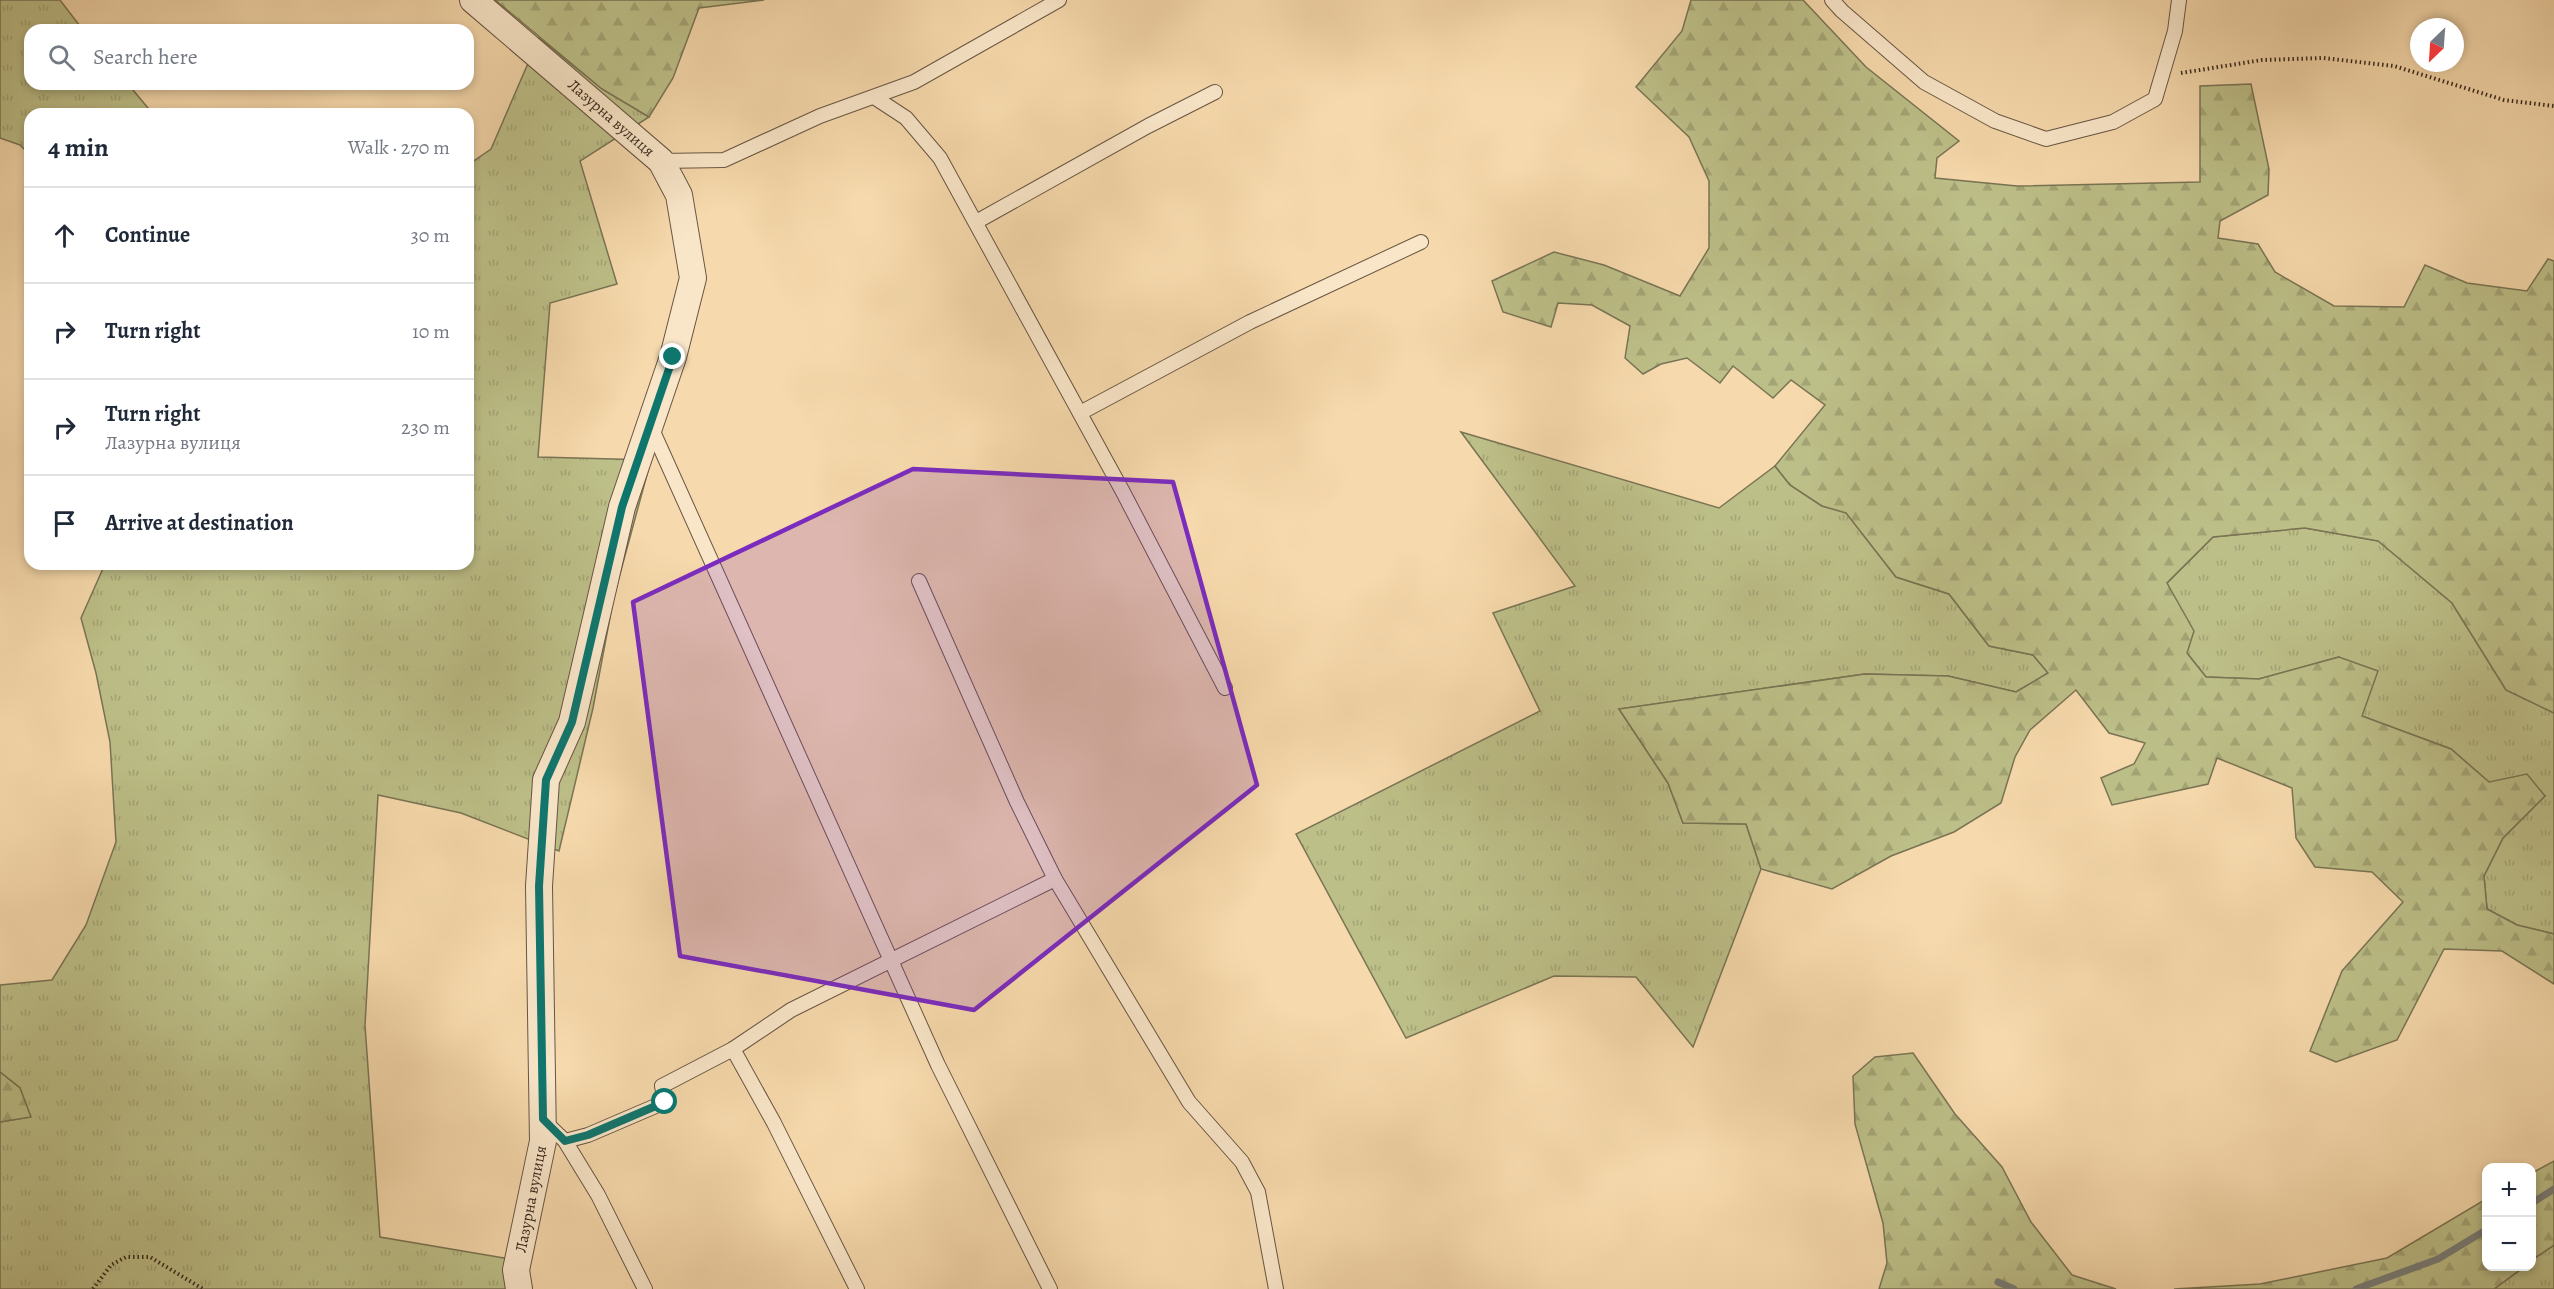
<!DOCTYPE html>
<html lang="en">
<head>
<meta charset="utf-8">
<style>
	:root { --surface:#fff; --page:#f2f2f3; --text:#1f2937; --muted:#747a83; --line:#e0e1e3 }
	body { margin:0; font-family:Alegreya,serif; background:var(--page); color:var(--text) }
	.controls { position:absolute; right:18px; bottom:18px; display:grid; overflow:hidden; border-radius:12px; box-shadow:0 3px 9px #0003 }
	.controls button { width:54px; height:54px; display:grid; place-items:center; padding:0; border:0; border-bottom:2px solid var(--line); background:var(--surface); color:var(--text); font:30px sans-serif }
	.compass { position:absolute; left:2410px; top:18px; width:54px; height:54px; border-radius:50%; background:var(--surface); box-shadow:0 3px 9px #0003; rotate:205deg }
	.stop { position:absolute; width:18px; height:18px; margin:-14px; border:4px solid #0f766e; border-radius:50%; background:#fff }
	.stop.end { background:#0f766e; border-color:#fff; box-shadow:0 2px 6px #0008 }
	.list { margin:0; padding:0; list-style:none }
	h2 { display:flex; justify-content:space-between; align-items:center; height:78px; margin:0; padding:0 24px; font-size:26px }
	h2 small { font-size:20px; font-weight:400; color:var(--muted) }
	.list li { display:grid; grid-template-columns:39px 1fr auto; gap:18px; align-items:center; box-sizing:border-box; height:96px; padding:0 24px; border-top:2px solid var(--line) }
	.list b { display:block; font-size:22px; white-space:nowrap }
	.list p { margin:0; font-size:20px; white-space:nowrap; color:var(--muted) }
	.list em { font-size:20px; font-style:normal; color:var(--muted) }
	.icon { flex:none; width:33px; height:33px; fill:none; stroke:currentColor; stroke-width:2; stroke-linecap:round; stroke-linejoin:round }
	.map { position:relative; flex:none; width:2554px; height:1289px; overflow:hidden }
	.search { position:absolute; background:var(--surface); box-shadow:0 3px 9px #0003; left:24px; top:24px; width:450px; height:66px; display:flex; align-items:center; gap:15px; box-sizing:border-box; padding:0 21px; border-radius:18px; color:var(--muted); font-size:22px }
	.panel { position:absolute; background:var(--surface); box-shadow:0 3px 9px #0003; left:24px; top:108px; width:450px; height:462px; border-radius:18px }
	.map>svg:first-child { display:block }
	.grass { fill:url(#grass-tufts); stroke:#7a7454; stroke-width:1.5 }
	.forest { fill:url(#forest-firs); stroke:#7a7454; stroke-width:1.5 }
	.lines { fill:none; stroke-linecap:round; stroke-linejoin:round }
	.stream { stroke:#787e7a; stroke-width:7 }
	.lane-casing { stroke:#685542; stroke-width:16 }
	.street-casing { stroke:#685542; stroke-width:28 }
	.path { stroke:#38291f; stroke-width:4; stroke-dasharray:1.5 3; stroke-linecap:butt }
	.lane { stroke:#f9e6c9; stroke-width:14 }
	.street { stroke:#f9e6c9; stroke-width:26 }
	.route { stroke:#0f766e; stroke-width:8 }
	.marked { fill:#7b2cbf; fill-opacity:0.2; stroke:#7b2cbf; stroke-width:4.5; stroke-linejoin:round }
	.labels { text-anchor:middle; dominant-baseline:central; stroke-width:5; stroke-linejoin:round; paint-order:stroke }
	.street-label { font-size:16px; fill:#38291f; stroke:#f9e6c9 }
</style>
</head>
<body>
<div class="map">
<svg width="2554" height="1289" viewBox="0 0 2554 1289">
	<defs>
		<pattern id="grass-tufts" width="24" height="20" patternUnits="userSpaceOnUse" patternTransform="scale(1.5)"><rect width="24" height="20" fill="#bdbf88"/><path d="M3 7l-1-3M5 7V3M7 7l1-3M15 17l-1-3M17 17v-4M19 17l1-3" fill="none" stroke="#a3a475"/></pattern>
		<pattern id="forest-firs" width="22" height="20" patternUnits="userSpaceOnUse" patternTransform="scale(1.5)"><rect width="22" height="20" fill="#bdbf88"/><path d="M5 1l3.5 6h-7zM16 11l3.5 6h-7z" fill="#a3a475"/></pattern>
	</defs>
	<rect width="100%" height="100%" fill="#f6d9ac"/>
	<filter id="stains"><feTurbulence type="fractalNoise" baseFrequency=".00333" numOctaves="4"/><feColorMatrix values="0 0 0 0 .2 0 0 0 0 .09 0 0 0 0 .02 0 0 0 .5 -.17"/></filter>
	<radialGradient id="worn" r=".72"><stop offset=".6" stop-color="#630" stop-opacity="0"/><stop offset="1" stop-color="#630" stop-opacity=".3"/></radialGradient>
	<g class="grass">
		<path d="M0,0H60L83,30H30V84H128L153,114H30V155L20,145L0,138Z"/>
		<path d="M539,38L602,89L649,117L580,161L617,284L550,303L538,457L651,460L614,596L593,708L559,851L461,813L378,795L365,1025L380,1237L527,1262V1289H0V1122L30,1117L20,1088L0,1072V985L52,980L86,925L116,842L110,742L96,673L81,618L105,564H468V165L491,149Z"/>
		<path d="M1461,432L1719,508L1775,466L1790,485L1822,506L1846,512L1896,577L1949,594L1989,646L2033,655L2048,673L2016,692L1948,676L1865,674L1619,709L1668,783L1683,823L1746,824L1761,869L1693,1047L1636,977L1554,976L1406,1038L1296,834L1540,711L1493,613L1575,586Z"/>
		<path d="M2305,528L2379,541L2452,603L2506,690L2554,713V934L2517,925L2487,909L2484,876L2503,838L2545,796L2489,782L2451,749L2362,716L2339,657L2259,679L2206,677L2187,653L2167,583L2213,537Z"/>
		<path d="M2554,1245V1289H2494L2524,1267L2532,1266V1260Z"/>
	</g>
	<g class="forest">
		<path d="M495,0H764L699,8L673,78L649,117L602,89Z"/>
		<path d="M1691,0H1803L1866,67L1959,141L1937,158L1935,178L2017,186L2200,182V86L2251,84L2269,169L2268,195L2220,221L2218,238L2258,244L2275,272L2334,306L2404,307L2425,265L2467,283L2527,291L2548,259L2554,261V713L2506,690L2452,603L2378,541L2305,528L2213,537L2167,583L2194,631L2187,653L2206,677L2259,679L2339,657L2378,671L2362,716L2451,749L2489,782L2527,774L2545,796L2503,838L2484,876L2487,909L2517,925L2554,934V984L2502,951L2444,949L2397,1040L2336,1062L2310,1051L2342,971L2403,902L2372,872L2315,867L2296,838L2292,788L2217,758L2208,784L2112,805L2101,778L2134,764L2145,743L2109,733L2076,690L2030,730L2015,757L2001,803L1954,832L1891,856L1832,889L1761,869L1746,824L1683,823L1668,783L1619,709L1865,674L1948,676L2016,692L2048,673L2033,655L1989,646L1949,594L1896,577L1846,513L1822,506L1790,485L1775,466L1825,405L1791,380L1773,398L1733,366L1720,383L1687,358L1661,364L1643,374L1625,358L1630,326L1592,305L1558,303L1551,327L1503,312L1492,281L1554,252L1604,265L1680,296L1709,248V181L1689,137L1636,87L1682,31Z"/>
		<path d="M1913,1053L1955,1114L2002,1167L2031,1222L2072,1275L2116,1289H1879L1887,1263L1883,1223L1855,1124L1853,1076L1875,1057Z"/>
		<path d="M0,1072L20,1088L31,1117L0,1122Z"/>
		<path d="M2554,1161V1245L2532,1260V1173Z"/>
		<path d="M2486,1199V1266L2524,1267L2494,1289H2174L2260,1284L2387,1258Z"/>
	</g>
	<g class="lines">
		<g class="stream">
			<path d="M2532,1203L2554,1189"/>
			<path d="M1998,1282L2014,1289"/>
			<path d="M2356,1289L2438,1259L2486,1230"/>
		</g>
		<g class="lane-casing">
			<g id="lane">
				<path d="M1832,0L1842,11L1924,82L1995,121L2046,139L2113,122L2155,99L2175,31L2179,0"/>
				<path d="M874,97L906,118L940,158L1123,492L1225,688"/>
				<path d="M661,161L724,160L820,116L914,82L1059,0"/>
				<path d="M976,222L1148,126L1215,92"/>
				<path d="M1080,413L1250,322L1421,242"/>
				<path d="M651,427L938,1065L1050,1289"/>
				<path d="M919,581L1017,802L1055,879L1189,1102L1242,1162L1258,1192L1276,1289"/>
				<path d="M733,1049L774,1123L857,1289"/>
				<path d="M543,1120L565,1141L598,1195L645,1289"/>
				<path d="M565,1141L588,1135L665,1102L662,1086L733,1049L791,1010L1055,879"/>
			</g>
		</g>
		<g class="street-casing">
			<path id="street" d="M473,0L661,161L679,195L693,278L673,357L622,507L572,722L546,780L539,886L543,1141L516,1270L519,1289"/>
		</g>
		<g class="path">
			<path d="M2181,73L2262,60L2323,58L2394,66L2504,100L2554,106"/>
			<path d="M93,1289L111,1265L126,1257H150L203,1289"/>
		</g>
		<use href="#lane" class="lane"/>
		<use href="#street" class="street"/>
	</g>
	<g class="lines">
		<path class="route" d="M665,1102L588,1135L565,1141L543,1119L539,886L546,780L572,722L622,507L673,357"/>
	</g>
	<path class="marked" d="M913,469L1173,482L1257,785L974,1010L680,956L633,602Z"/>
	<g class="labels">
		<g class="street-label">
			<text transform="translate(611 118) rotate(41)">Лазурна вулиця</text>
			<text transform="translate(531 1199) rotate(-79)">Лазурна вулиця</text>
		</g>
	</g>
	<rect width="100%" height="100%" filter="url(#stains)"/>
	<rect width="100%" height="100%" fill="url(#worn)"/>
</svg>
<div class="controls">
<button>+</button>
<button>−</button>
</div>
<svg class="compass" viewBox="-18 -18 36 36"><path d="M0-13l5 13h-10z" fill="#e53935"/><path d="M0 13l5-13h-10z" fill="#747a83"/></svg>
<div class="stop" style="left:665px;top:1102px"></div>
<div class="stop end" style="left:673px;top:357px"></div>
<div class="search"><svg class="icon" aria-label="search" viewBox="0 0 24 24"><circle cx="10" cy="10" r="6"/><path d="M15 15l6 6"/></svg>Search here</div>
<section class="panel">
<h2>4 min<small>Walk · 270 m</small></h2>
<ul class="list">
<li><svg class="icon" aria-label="ahead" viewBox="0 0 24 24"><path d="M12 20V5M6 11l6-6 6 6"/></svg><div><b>Continue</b></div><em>30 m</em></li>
<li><svg class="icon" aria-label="right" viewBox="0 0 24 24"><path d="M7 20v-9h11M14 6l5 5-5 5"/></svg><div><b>Turn right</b></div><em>10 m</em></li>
<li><svg class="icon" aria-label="right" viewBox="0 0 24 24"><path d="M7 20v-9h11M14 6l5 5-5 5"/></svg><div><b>Turn right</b><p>Лазурна вулиця</p></div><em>230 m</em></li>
<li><svg class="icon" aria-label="arrive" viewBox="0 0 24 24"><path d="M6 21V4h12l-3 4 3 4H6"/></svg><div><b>Arrive at destination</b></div></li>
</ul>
</section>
</div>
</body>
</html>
